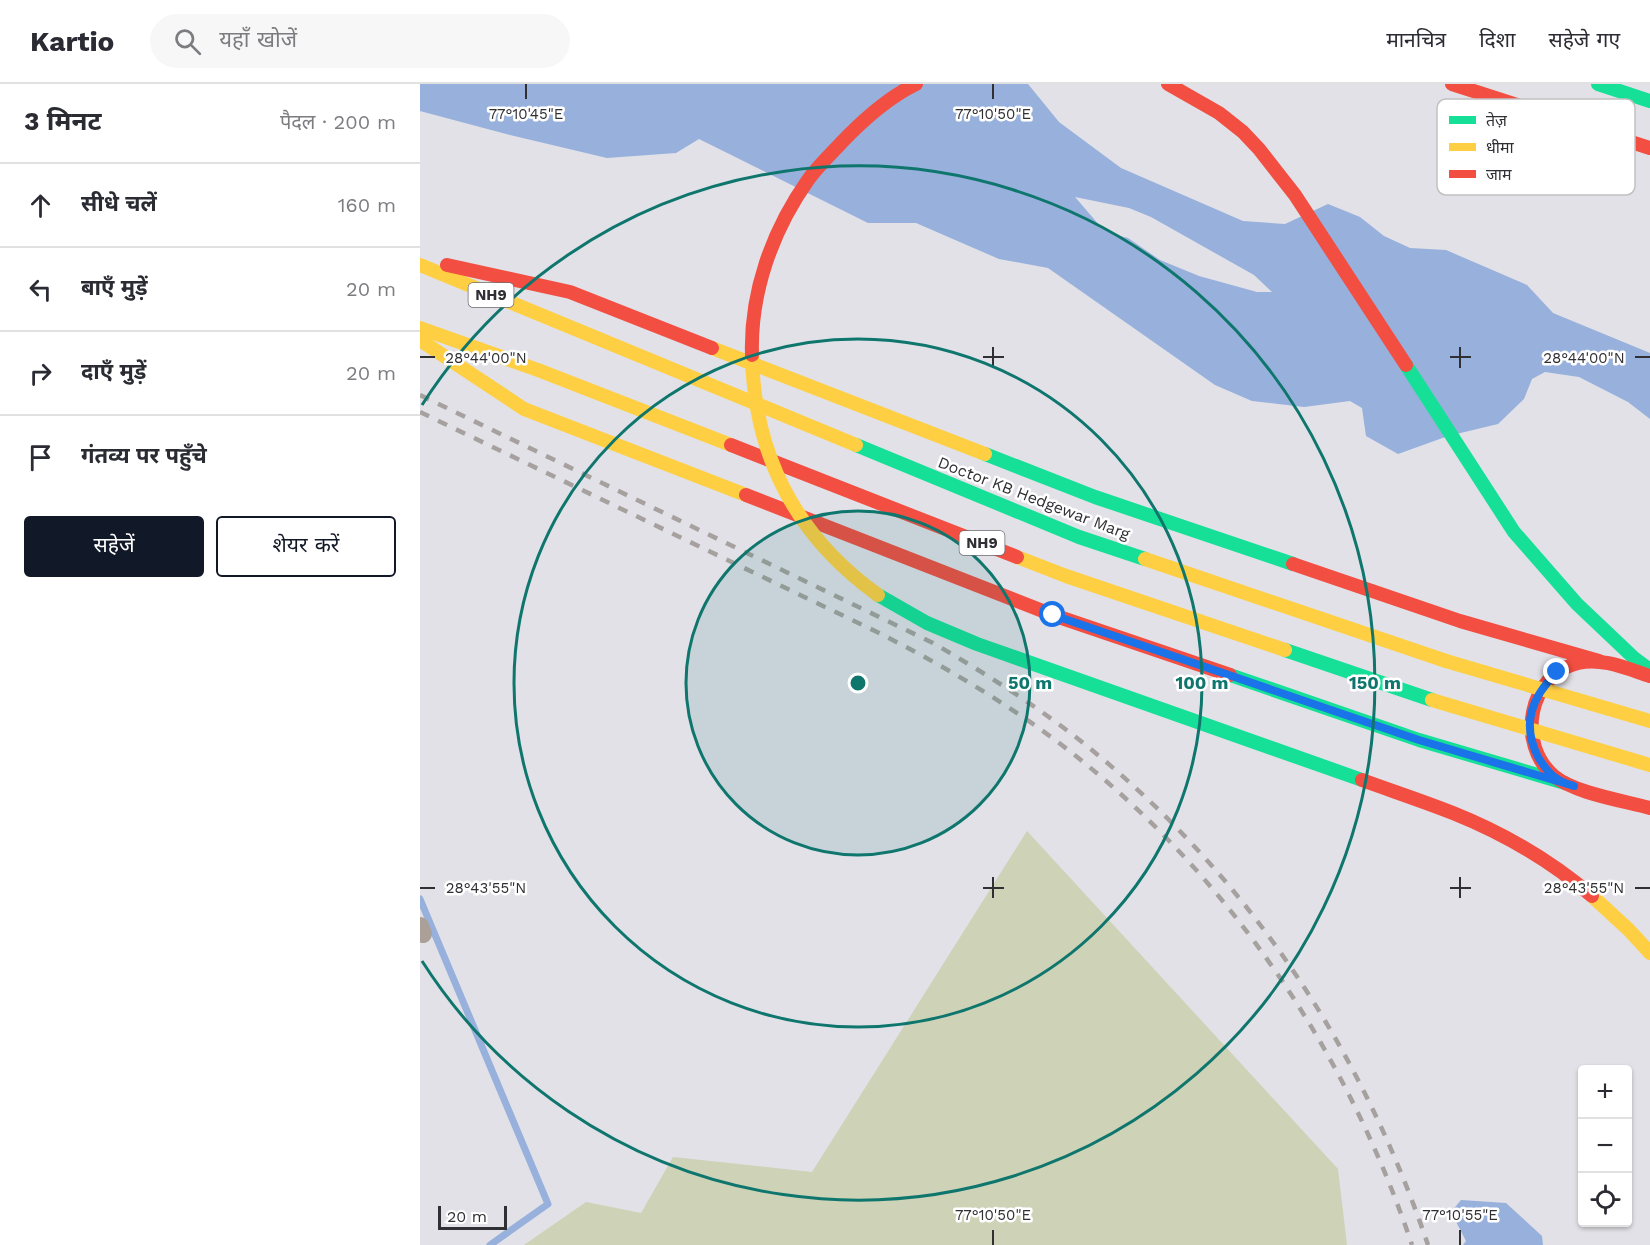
<!DOCTYPE html>
<html lang="hi">
<head>
<meta charset="utf-8">
<style>
	:root { --surface:#fff; --page:#f7f7f7; --text:#2b2b33; --muted:#7c7c81; --line:#e1e1e2; --accent:#111827 }
	body { margin:0; font-family:"Work Sans","Noto Sans Devanagari",sans-serif; background:var(--page); color:var(--text) }
	.controls { position:absolute; right:18px; bottom:18px; display:grid; overflow:hidden; border-radius:6px; box-shadow:0 2px 4px #0004 }
	.controls button { width:54px; height:54px; display:grid; place-items:center; padding:0; border:0; border-bottom:2px solid var(--line); background:var(--surface); color:var(--text); font:30px sans-serif }
	.scale { position:absolute; left:18px; bottom:15px; width:69px; box-sizing:border-box; padding-left:6px; border:3px solid #303034; border-top:0; font-size:16px; line-height:21px; white-space:nowrap; color:#303034; -webkit-text-stroke:4px #fff; paint-order:stroke }
	.stop { position:absolute; width:18px; height:18px; margin:-14px; border:4px solid #1a73e8; border-radius:50%; background:#fff }
	.stop.end { background:#1a73e8; border-color:#fff; box-shadow:0 2px 6px #0008 }
	.list { margin:0; padding:0; list-style:none }
	h2 { display:flex; justify-content:space-between; align-items:center; height:78px; margin:0; padding:0 24px; font-size:26px }
	h2 small { font-size:20px; font-weight:400; color:var(--muted) }
	.list li { display:grid; grid-template-columns:39px 1fr auto; gap:18px; align-items:center; box-sizing:border-box; height:84px; padding:0 24px; border-top:2px solid var(--line) }
	.list b { display:block; font-size:22px; white-space:nowrap }
	.list em { font-size:20px; font-style:normal; color:var(--muted) }
	.actions { display:flex; gap:12px; padding:18px 24px }
	.actions a { flex:1; padding:14px 0; border:2px solid var(--accent); border-radius:6px; text-align:center; font-size:21px; color:var(--accent) }
	.actions .main { background:var(--accent); color:#fff }
	.icon { flex:none; width:33px; height:33px; fill:none; stroke:currentColor; stroke-width:2; stroke-linecap:round; stroke-linejoin:round }
	.map { position:relative; flex:none; width:1230px; height:1161px; overflow:hidden }
	header { display:flex; align-items:center; gap:36px; box-sizing:border-box; height:84px; padding:0 30px; background:var(--surface); border-bottom:2px solid var(--line) }
	header strong { font-size:28px }
	nav { display:flex; gap:33px; margin-inline-start:auto; font-size:21px }
	.search { width:420px; height:54px; background:var(--page); display:flex; align-items:center; gap:15px; box-sizing:border-box; padding:0 21px; border-radius:33px; color:var(--muted); font-size:22px }
	main { display:flex }
	aside { flex:1; background:var(--surface) }
	.map>svg:first-child { display:block }
	.green { fill:#ced2b7 }
	.water { fill:#97b0dc; fill-rule:evenodd }
	.lines { fill:none; stroke-linecap:round; stroke-linejoin:round }
	.stream { stroke:#97b0dc; stroke-width:7 }
	.street { stroke:#aaa098; stroke-width:18 }
	.fast { stroke:#16e098; stroke-width:14 }
	.slow { stroke:#ffcf43; stroke-width:14 }
	.jam { stroke:#f24e42; stroke-width:14 }
	.rail { stroke:#a6a19f; stroke-width:4.5; stroke-dasharray:10 10; stroke-linecap:butt }
	.slow-bridge { stroke:#ffcf43; stroke-width:14 }
	.jam-bridge { stroke:#f24e42; stroke-width:14 }
	.route { stroke:#1a73e8; stroke-width:8 }
	.ticks { fill:none; stroke:#303034; stroke-width:2 }
	.ring { fill:none; stroke:#0f766e; stroke-width:3 }
	.labels { text-anchor:middle; dominant-baseline:central; stroke-width:5; stroke-linejoin:round; paint-order:stroke }
	.shield { fill:#fff; stroke:#6e6e71; stroke-width:1.5 }
	.shield-label { font-size:15px; font-weight:bold; fill:#303034 }
	.street-label { font-size:16px; fill:#303034; stroke:#fff }
	.key { fill:#fff; stroke:#c1c1c2; stroke-width:1.5 }
	.key-label { font-size:16px; fill:#303034 }
	.ticks-label { font-size:15px; text-anchor:middle; fill:#303034; stroke:#fff; stroke-width:5; stroke-linejoin:round; paint-order:stroke }
	.centre { fill:#0f766e; stroke:#fff; stroke-width:3 }
	.ring-label { font-size:18px; text-anchor:middle; font-weight:bold; fill:#0f766e; stroke:#fff; stroke-width:5; stroke-linejoin:round; paint-order:stroke }
</style>
</head>
<body>
<header>
<strong>Kartio</strong>
<div class="search"><svg class="icon" aria-label="search" viewBox="0 0 24 24"><circle cx="10" cy="10" r="6"/><path d="M15 15l6 6"/></svg>यहाँ खोजें</div>
<nav><a>मानचित्र</a><a>दिशा</a><a>सहेजे गए</a></nav>
</header>
<main>
<aside>
<h2>3 मिनट<small>पैदल · 200 m</small></h2>
<ul class="list">
<li><svg class="icon" aria-label="ahead" viewBox="0 0 24 24"><path d="M12 20V5M6 11l6-6 6 6"/></svg><div><b>सीधे चलें</b></div><em>160 m</em></li>
<li><svg class="icon" aria-label="left" viewBox="0 0 24 24"><path d="M17 20v-9H6M10 6l-5 5 5 5"/></svg><div><b>बाएँ मुड़ें</b></div><em>20 m</em></li>
<li><svg class="icon" aria-label="right" viewBox="0 0 24 24"><path d="M7 20v-9h11M14 6l5 5-5 5"/></svg><div><b>दाएँ मुड़ें</b></div><em>20 m</em></li>
<li><svg class="icon" aria-label="arrive" viewBox="0 0 24 24"><path d="M6 21V4h12l-3 4 3 4H6"/></svg><div><b>गंतव्य पर पहुँचे</b></div></li>
</ul>
<div class="actions"><a class="main">सहेजें</a><a>शेयर करें</a></div>
</aside>
<div class="map">
<svg width="1230" height="1161" viewBox="0 0 1230 1161">
	<rect width="100%" height="100%" fill="#e1e1e7"/>
	<path class="green" d="M607,747L918,1085L927,1161H104L166,1118L221,1129L253,1073L392,1088Z"/>
	<g class="water">
		<path d="M0,0H608L639,38L701,84L823,137L865,140L908,120L940,133L964,152L990,164L1026,166L1107,201L1133,229L1230,269V335L1208,318L1159,293L1125,288L1112,295L1104,315L1078,340L1028,352L978,370L946,352L942,324L930,317L884,323L832,317L795,301L628,184L579,175L496,139H448L279,55L256,69L187,74L90,51L0,27ZM655,113L709,124L731,133L834,191L852,208H837L779,192L740,176L708,154L692,150L680,142Z"/>
		<path d="M1041,1116L1086,1119L1122,1152L1123,1161H1043L1046,1157L1031,1128Z"/>
	</g>
	<g class="lines">
		<path class="stream" d="M0,815L128,1120L70,1161"/>
		<path class="street" d="M0,842L3,850"/>
		<g class="fast">
			<path d="M1178,0L1230,17"/>
			<path d="M986,281L1094,448L1157,520L1214,574L1230,586"/>
			<path d="M436,361L659,453L725,475"/>
			<path d="M565,370L675,413L873,480"/>
			<path d="M458,511L507,539L557,560L942,696"/>
			<path d="M865,566L1012,616"/>
			<path d="M810,591L999,656L1145,699"/>
		</g>
		<g class="slow">
			<path d="M0,181L436,361"/>
			<path d="M0,244L118,286L311,361"/>
			<path d="M0,256L104,325L326,411"/>
			<path d="M292,264L565,370"/>
			<path d="M597,473L646,492L865,566"/>
			<path d="M725,475L1026,577"/>
			<path d="M1172,812L1209,846L1230,869"/>
		</g>
		<g class="jam">
			<path d="M748,0L799,29L823,48L839,65L875,111L986,281"/>
			<path d="M1032,0L1230,64"/>
			<path d="M27,181L150,208L292,264"/>
			<path d="M311,361L597,473"/>
			<path d="M326,411L633,531L810,591"/>
			<path d="M873,480L1040,537L1179,577"/>
			<path d="M1230,592C1208,585 1182,573 1158,579C1108,591 1096,660 1134,692C1154,709 1205,717 1230,724"/>
			<path d="M942,696C972,707 1003,717 1033,729C1083,749 1131,777 1172,812"/>
		</g>
		<g class="rail">
			<path d="M0,311L513,559C563,588 612,619 657,654C824,786 940,960 1008,1161"/>
			<path d="M0,328L455,547C505,572 554,600 600,631C786,757 921,950 992,1161"/>
		</g>
		<g class="slow-bridge">
			<path d="M332,271C334,372 376,452 458,511"/>
			<path d="M1026,577L1230,637"/>
			<path d="M1012,616L1230,681"/>
		</g>
		<path class="jam-bridge" d="M332,271C330,209 352,147 388,96C397,83 410,71 421,59C443,36 467,14 496,0"/>
	</g>
	<g class="lines">
		<path class="route" d="M633,531L999,656L1154,702C1148,700 1141,698 1136,694C1129,690 1123,681 1118,673C1101,639 1112,613 1137,588"/>
	</g>
	<path class="ticks" d="M106,0V15M573,0V15M573,263V284M1040,263V284M0,273H15M563,273H584M1030,273H1051M1215,273H1230M573,793V814M1040,793V814M0,804H15M563,804H584M1030,804H1051M1215,804H1230M573,1146V1161M1040,1146V1161"/>
	<circle cx="438" cy="599" r="172" fill="#0f766e" fill-opacity=".12"/>
	<g class="ring">
		<circle cx="438" cy="599" r="172"/>
		<circle cx="438" cy="599" r="344"/>
		<path d="M2 321A517 517 0 1 1 2 877"/>
	</g>
	<g class="labels">
		<g class="shield">
			<rect x="48.5" y="199" width="45" height="24" rx="4.5"/>
			<rect x="539.5" y="447" width="45" height="24" rx="4.5"/>
		</g>
		<g class="shield-label">
			<text x="71" y="211">NH9</text>
			<text x="562" y="459">NH9</text>
		</g>
		<g class="street-label">
			<text transform="translate(614 414) rotate(21)">Doctor KB Hedgewar Marg</text>
		</g>
	</g>
	<rect x="1017" y="15" width="198" height="96" rx="9" class="key"/>
	<rect x="1029" y="32" width="27" height="8" fill="#16e098"/>
	<rect x="1029" y="59" width="27" height="8" fill="#ffcf43"/>
	<rect x="1029" y="86" width="27" height="8" fill="#f24e42"/>
	<g class="key-label">
		<text x="1066" y="42">तेज़</text>
		<text x="1066" y="69">धीमा</text>
		<text x="1066" y="96">जाम</text>
	</g>
	<g class="ticks-label">
		<text x="106" y="35">77°10'45"E</text>
		<text x="573" y="35">77°10'50"E</text>
		<text x="66" y="279">28°44'00"N</text>
		<text x="1164" y="279">28°44'00"N</text>
		<text x="66" y="809">28°43'55"N</text>
		<text x="1164" y="809">28°43'55"N</text>
		<text x="573" y="1136">77°10'50"E</text>
		<text x="1040" y="1136">77°10'55"E</text>
	</g>
	<circle cx="438" cy="599" r="9" class="centre"/>
	<g class="ring-label">
		<text x="610" y="605">50 m</text>
		<text x="782" y="605">100 m</text>
		<text x="955" y="605">150 m</text>
	</g>
</svg>
<div class="controls">
<button>+</button>
<button>−</button>
<button><svg class="icon" aria-label="locate" viewBox="0 0 24 24"><circle cx="12" cy="12" r="6"/><path d="M12 2v4M12 18v4M2 12h4M18 12h4"/></svg></button>
</div>
<div class="scale">20 m</div>
<div class="stop" style="left:633px;top:531px"></div>
<div class="stop end" style="left:1137px;top:588px"></div>
</div>
</main>
</body>
</html>
